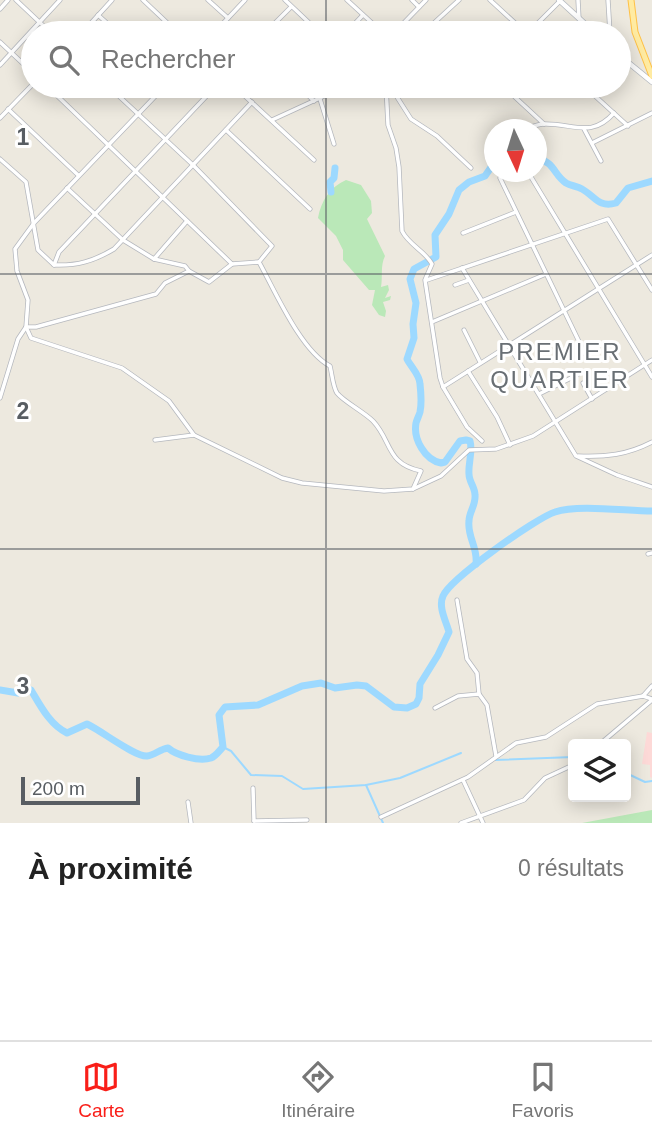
<!DOCTYPE html>
<html lang="fr">
<head>
<meta charset="utf-8">
<style>
	:root { --surface:#fff; --page:#f6f6f6; --text:#222; --muted:#767676; --line:#e0e0e0; --accent:#f91e18 }
	body { margin:0; font-family:Arial,sans-serif; background:var(--page); color:var(--text) }
	.controls { position:absolute; right:21px; bottom:21px; display:grid; overflow:hidden; border-radius:7px; box-shadow:0 4px 18px #0003 }
	.controls button { width:63px; height:63px; display:grid; place-items:center; padding:0; border:0; border-bottom:2px solid var(--line); background:var(--surface); color:var(--text); font:35px sans-serif }
	.compass { position:absolute; left:484px; top:119px; width:63px; height:63px; border-radius:50%; background:var(--surface); box-shadow:0 4px 18px #0003; rotate:176deg }
	.scale { position:absolute; left:21px; bottom:18px; width:119px; box-sizing:border-box; padding-left:7px; border:4px solid #585d62; border-top:0; font-size:19px; line-height:24px; white-space:nowrap; color:#585d62; -webkit-text-stroke:5px #fff; paint-order:stroke }
	.list { margin:0; padding:0; list-style:none }
	h2 { display:flex; justify-content:space-between; align-items:center; height:91px; margin:0; padding:0 28px; font-size:30px }
	h2 small { font-size:23px; font-weight:400; color:var(--muted) }
	.icon { flex:none; width:38px; height:38px; fill:none; stroke:currentColor; stroke-width:2; stroke-linecap:round; stroke-linejoin:round }
	.map { position:relative; flex:none; width:652px; height:823px; overflow:hidden }
	.search { position:absolute; background:var(--surface); box-shadow:0 4px 18px #0003; left:21px; right:21px; top:21px; height:77px; display:flex; align-items:center; gap:18px; box-sizing:border-box; padding:0 24px; border-radius:38px; color:var(--muted); font-size:26px }
	.sheet { height:217px; background:var(--surface) }
	nav { display:flex; justify-content:space-around; align-items:center; box-sizing:border-box; height:98px; border-top:2px solid var(--line); background:var(--surface); font-size:19px; color:var(--muted) }
	nav a { display:grid; justify-items:center; gap:4px }
	nav .on { color:var(--accent) }
	.map>svg:first-child { display:block }
	.medical { fill:#fdd9d7 }
	.green { fill:#bae8b8 }
	.lines { fill:none; stroke-linecap:round; stroke-linejoin:round }
	.stream { stroke:#9dd9ff; stroke-width:2 }
	.river { stroke:#9dd9ff; stroke-width:7 }
	.street-casing { stroke:#b5b8be; stroke-width:5 }
	.secondary-casing { stroke:#b5bac0; stroke-width:6 }
	.primary-casing { stroke:#ffc146; stroke-width:7 }
	.street { stroke:#fff; stroke-width:3.5 }
	.secondary { stroke:#fff; stroke-width:4.5 }
	.primary { stroke:#ffeba2; stroke-width:5 }
	.grid { fill:none; stroke:#585d62; stroke-width:2; stroke-opacity:0.55 }
	.labels { text-anchor:middle; dominant-baseline:central; stroke-width:6; stroke-linejoin:round; paint-order:stroke }
	.quarter-label { font-size:24px; letter-spacing:2px; fill:#696f74; stroke:#fff }
	.grid-label { font-size:23px; text-anchor:middle; font-weight:bold; fill:#585d62; stroke:#fff; stroke-width:6; stroke-linejoin:round; paint-order:stroke }
</style>
</head>
<body>
<div class="map">
<svg width="652" height="823" viewBox="0 0 652 823">
	<rect width="100%" height="100%" fill="#ede9df"/>
	<path class="medical" d="M647,732L652,733V778L650,777V765L642,764Z"/>
	<g class="green">
		<path d="M346,180L361,185L371,201L372,213L367,219L385,256C380,266 383,277 381,287L388,285L389,290L385,298L391,296L390,300L383,302L386,311L385,317L379,315L372,305L375,290H369L343,260V250L336,236L318,218C321,201 330,187 346,180Z"/>
		<path d="M652,810V823H582Z"/>
	</g>
	<g class="lines">
		<g class="stream">
			<path d="M223,747L231,751L251,775L282,776L303,789L366,785L400,778L461,753"/>
			<path d="M495,760L573,757"/>
			<path d="M626,773L645,782L652,781"/>
			<path d="M366,785L383,823"/>
		</g>
		<g class="river">
			<path d="M536,158C555,162 553,174 566,183C571,186 577,186 582,189C595,196 598,208 616,203L628,188L652,181"/>
			<path d="M331,192L330,182L334,178L335,168"/>
			<path d="M476,564C478,547 467,537 469,521C469,512 476,505 475,495C475,487 469,482 469,474C468,464 473,451 470,441L466,440L460,441L445,462L441,463C425,460 413,439 416,423C417,419 419,416 420,412C422,403 421,393 420,384C420,375 411,367 407,359L414,338L413,324L416,303L410,279L414,269L436,257L435,235L449,214L459,190L469,182L485,176L494,163"/>
			<path d="M0,690L18,693L28,689L31,690C40,705 50,725 67,733L87,724C102,731 135,757 147,756C155,755 160,749 168,748C176,755 199,762 211,758C216,756 219,751 223,747L219,715L225,707L258,705L302,686L321,683L335,688L357,685L366,686L394,707L407,708L416,704L419,698L420,684L438,655L449,632C446,621 438,607 443,596C450,579 536,518 555,512C578,504 626,511 652,511"/>
		</g>
		<g class="street-casing">
			<g id="street">
				<path d="M16,0L51,33"/>
				<path d="M143,0L178,33"/>
				<path d="M208,0L228,18"/>
				<path d="M285,0L320,33"/>
				<path d="M347,0L383,33"/>
				<path d="M412,0L419,7"/>
				<path d="M490,0L526,33"/>
				<path d="M578,0L579,19"/>
				<path d="M608,0L610,33"/>
				<path d="M0,9L8,0"/>
				<path d="M98,15L118,33"/>
				<path d="M437,22L449,33"/>
				<path d="M82,33L112,0"/>
				<path d="M214,33L245,0"/>
				<path d="M265,33L291,7"/>
				<path d="M346,33L363,15"/>
				<path d="M394,33L426,0"/>
				<path d="M423,33L459,0"/>
				<path d="M528,33L560,1"/>
				<path d="M0,42L33,73"/>
				<path d="M0,65L60,0"/>
				<path d="M619,74L630,65"/>
				<path d="M47,86L232,264L259,262C275,291 301,351 330,366C332,374 333,387 337,393C343,401 364,412 373,421C392,441 386,464 421,471L413,489L384,491L302,483L282,478L194,435L169,401L122,368L31,338L26,327L28,300L17,271L15,249L34,223L165,86"/>
				<path d="M108,86L193,165L272,246L259,262"/>
				<path d="M234,86L314,160"/>
				<path d="M298,86L314,101"/>
				<path d="M386,86L388,125L396,148L399,167L402,231C409,245 425,251 432,264L425,280L440,378L443,387L467,427L482,441"/>
				<path d="M390,86L411,119L437,136L471,168"/>
				<path d="M503,86L544,124"/>
				<path d="M584,86L628,126"/>
				<path d="M593,93L603,86"/>
				<path d="M512,94L519,86"/>
				<path d="M320,99L334,144"/>
				<path d="M8,109L78,175"/>
				<path d="M0,118L33,84"/>
				<path d="M272,120L346,86"/>
				<path d="M584,129L601,161"/>
				<path d="M226,130L310,209"/>
				<path d="M522,130C529,128 537,124 544,124C573,123 591,139 614,113"/>
				<path d="M592,143L652,113"/>
				<path d="M0,159L26,182L38,250L54,265C77,266 94,261 114,249L252,102"/>
				<path d="M528,172L652,377"/>
				<path d="M500,178L585,354"/>
				<path d="M67,188L123,240L154,259L185,266L189,271"/>
				<path d="M463,233L516,212"/>
				<path d="M154,259L187,221"/>
				<path d="M54,265L59,252L216,86"/>
				<path d="M462,268L576,456L617,475L652,487"/>
				<path d="M427,280L608,219L652,290"/>
				<path d="M455,285L469,280"/>
				<path d="M432,322L546,274"/>
				<path d="M464,330L480,362"/>
				<path d="M468,371L497,417L510,445"/>
				<path d="M583,383L592,399"/>
				<path d="M443,387L652,255"/>
				<path d="M539,394L577,375"/>
				<path d="M0,398L18,339L26,327H36L156,294L165,283L189,271L209,282L232,264"/>
				<path d="M155,440L194,435"/>
				<path d="M578,456C606,457 627,455 652,442"/>
				<path d="M413,489L441,476L469,450L496,449L533,436L652,360"/>
				<path d="M648,554L652,553"/>
				<path d="M457,600L467,659L477,673L479,694"/>
				<path d="M643,696L652,686"/>
				<path d="M435,708L458,696L479,694L487,705L496,756"/>
				<path d="M600,744L652,700"/>
				<path d="M463,780L483,823"/>
				<path d="M253,788L254,821"/>
				<path d="M188,802L191,823"/>
				<path d="M381,817L468,777L516,743L546,737L597,704L643,696L652,699"/>
				<path d="M254,821L307,820"/>
				<path d="M461,823L524,800L545,778L573,765"/>
			</g>
		</g>
		<g class="secondary-casing">
			<g id="secondary">
				<path d="M559,0L595,33"/>
				<path d="M619,55L652,82"/>
			</g>
		</g>
		<g class="primary-casing">
			<path id="primary" d="M631,0L635,32L652,76"/>
		</g>
		<use href="#street" class="street"/>
		<use href="#secondary" class="secondary"/>
		<use href="#primary" class="primary"/>
	</g>
	<path class="grid" d="M326,0V33M326,86V823M0,274H652M0,549H652"/>
	<g class="labels">
		<g class="quarter-label">
			<text x="560" y="351">PREMIER<tspan x="560" dy="28">QUARTIER</tspan></text>
		</g>
	</g>
	<g class="grid-label">
		<text x="23" y="145">1</text>
		<text x="23" y="419">2</text>
		<text x="23" y="694">3</text>
	</g>
</svg>
<div class="controls">
<button><svg class="icon" aria-label="layers" viewBox="0 0 24 24"><path d="M12 4l9 5-9 5-9-5zM3 14l9 5 9-5"/></svg></button>
</div>
<svg class="compass" viewBox="-18 -18 36 36"><path d="M0-13l5 13h-10z" fill="#e53935"/><path d="M0 13l5-13h-10z" fill="#767676"/></svg>
<div class="scale">200 m</div>
<div class="search"><svg class="icon" aria-label="search" viewBox="0 0 24 24"><circle cx="10" cy="10" r="6"/><path d="M15 15l6 6"/></svg>Rechercher</div>
</div>
<section class="sheet">
<h2>À proximité<small>0 résultats</small></h2>
<ul class="list">
</ul>
</section>
<nav>
<a class="on"><svg class="icon" aria-label="map" viewBox="0 0 24 24"><path d="M3 6l6-2 6 2 6-2v14l-6 2-6-2-6 2zM9 4v14M15 6v14"/></svg>Carte</a>
<a><svg class="icon" aria-label="directions" viewBox="0 0 24 24"><path d="M12 3l9 9-9 9-9-9zM9 14v-3h6M13 9l2 2-2 2"/></svg>Itinéraire</a>
<a><svg class="icon" aria-label="saved" viewBox="0 0 24 24"><path d="M7 4h10v16l-5-4-5 4z"/></svg>Favoris</a>
</nav>
</body>
</html>
